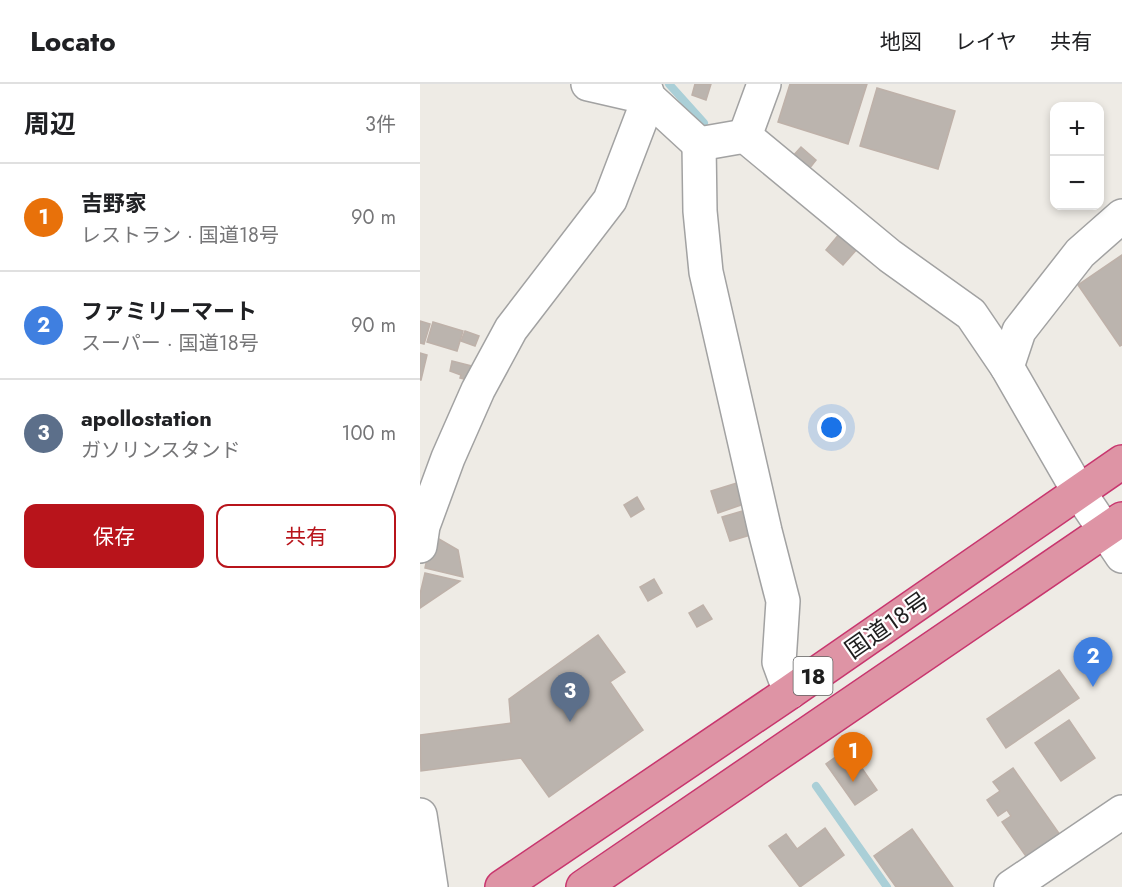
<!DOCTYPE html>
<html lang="ja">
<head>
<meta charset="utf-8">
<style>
	:root { --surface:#fff; --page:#f2f2f2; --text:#202124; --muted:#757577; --line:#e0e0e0; --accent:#b8141b }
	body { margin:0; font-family:Jost,"Noto Sans JP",sans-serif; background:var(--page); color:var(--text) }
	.controls { position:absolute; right:18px; top:18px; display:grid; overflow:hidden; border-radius:12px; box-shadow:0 3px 9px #0003 }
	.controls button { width:54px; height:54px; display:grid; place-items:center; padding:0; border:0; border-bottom:2px solid var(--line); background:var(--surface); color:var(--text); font:30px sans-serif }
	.you { position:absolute; left:412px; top:344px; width:21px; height:21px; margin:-15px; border:4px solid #fff; border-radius:50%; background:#1a73e8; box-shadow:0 0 0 9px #1a73e833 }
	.badge { display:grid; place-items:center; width:39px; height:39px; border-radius:50%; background:var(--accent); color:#fff; font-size:20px; font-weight:700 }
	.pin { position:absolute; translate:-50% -50px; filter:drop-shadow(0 2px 3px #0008) }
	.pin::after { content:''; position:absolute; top:32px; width:21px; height:18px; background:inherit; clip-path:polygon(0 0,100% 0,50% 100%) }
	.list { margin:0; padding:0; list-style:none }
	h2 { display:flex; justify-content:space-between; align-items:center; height:78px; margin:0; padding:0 24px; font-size:26px }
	h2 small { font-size:20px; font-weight:400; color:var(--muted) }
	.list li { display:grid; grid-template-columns:39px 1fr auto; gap:18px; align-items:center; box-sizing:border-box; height:108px; padding:0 24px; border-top:2px solid var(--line) }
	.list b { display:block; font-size:22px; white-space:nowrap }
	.list p { margin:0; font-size:20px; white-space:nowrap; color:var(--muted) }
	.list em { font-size:20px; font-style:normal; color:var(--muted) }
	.actions { display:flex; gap:12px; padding:18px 24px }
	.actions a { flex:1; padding:14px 0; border:2px solid var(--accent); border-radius:12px; text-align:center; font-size:21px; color:var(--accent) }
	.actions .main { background:var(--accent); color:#fff }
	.map { position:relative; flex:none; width:702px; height:803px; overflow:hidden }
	header { display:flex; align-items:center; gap:36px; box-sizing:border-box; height:84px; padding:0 30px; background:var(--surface); border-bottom:2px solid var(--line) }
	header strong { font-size:28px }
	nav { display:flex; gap:33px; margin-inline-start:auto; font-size:21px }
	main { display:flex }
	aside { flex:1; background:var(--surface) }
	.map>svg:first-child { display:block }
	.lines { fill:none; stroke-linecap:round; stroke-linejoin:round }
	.stream { stroke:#aacfd7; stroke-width:8 }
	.building { fill:#bbb4ae; stroke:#beb1a9; stroke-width:1.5 }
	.minor-casing { stroke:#a2a2a2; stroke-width:36 }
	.highway-casing { stroke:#c8366e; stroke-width:36 }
	.minor { stroke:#fff; stroke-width:33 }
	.highway { stroke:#de94a5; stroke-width:33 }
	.labels { text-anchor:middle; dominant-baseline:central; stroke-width:4.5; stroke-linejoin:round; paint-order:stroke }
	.shield { fill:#fff; stroke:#626262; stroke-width:1.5 }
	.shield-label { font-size:22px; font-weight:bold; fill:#1e1e1e }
	.street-label { font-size:24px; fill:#1e1e1e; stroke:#fff }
</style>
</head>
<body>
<header>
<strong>Locato</strong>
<nav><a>地図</a><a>レイヤ</a><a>共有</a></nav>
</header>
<main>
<aside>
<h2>周辺<small>3件</small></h2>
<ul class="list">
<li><span class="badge" style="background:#e8710a">1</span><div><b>吉野家</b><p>レストラン · 国道18号</p></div><em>90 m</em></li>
<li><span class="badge" style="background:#3f7fe0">2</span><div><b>ファミリーマート</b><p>スーパー · 国道18号</p></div><em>90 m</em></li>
<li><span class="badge" style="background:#5c6f8a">3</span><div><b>apollostation</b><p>ガソリンスタンド</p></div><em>100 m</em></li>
</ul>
<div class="actions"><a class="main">保存</a><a>共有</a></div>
</aside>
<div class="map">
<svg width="702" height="803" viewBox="0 0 702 803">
	<rect width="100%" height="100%" fill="#eeebe5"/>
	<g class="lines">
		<g class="stream">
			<path d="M249,0L284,39"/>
			<path d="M396,702L467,803"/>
		</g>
	</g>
	<g class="building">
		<path d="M275,0H291L286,16L272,11Z"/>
		<path d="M370,0H447L428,60L358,38Z"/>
		<path d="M457,4L535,27L518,85L440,62Z"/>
		<path d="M381,63L396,76L389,85L373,72Z"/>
		<path d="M420,149L438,164L423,181L406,166Z"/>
		<path d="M702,171V261L700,262L658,201Z"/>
		<path d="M0,237L10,240L4,260L0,259Z"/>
		<path d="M13,238L43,247L37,267L7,258Z"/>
		<path d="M45,247L59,252L55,262L41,257Z"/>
		<path d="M0,269L7,271L1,296H0Z"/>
		<path d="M32,277L52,282L48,296L40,294L41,291L30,287Z"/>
		<path d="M317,399L324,420L298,429L291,407Z"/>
		<path d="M217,413L224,425L211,433L204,421Z"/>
		<path d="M326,426L334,450L310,457L302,433Z"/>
		<path d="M12,451L38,466L43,493L5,484Z"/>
		<path d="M5,489L40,497L0,524V510Z"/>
		<path d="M234,495L242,509L228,517L220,503Z"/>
		<path d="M283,521L292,535L277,543L269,529Z"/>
		<path d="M178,551L205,588L190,598L223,646L129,713L101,674L1,687L0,651L91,639L89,615Z"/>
		<path d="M639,586L659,614L586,664L567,635Z"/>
		<path d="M649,636L675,674L641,697L615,659Z"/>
		<path d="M435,659L445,672L437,677L457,706L435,721L406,680Z"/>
		<path d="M593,684L643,755L610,778L582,738L591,732L587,726L578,732L567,716L580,707L573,698Z"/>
		<path d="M405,744L424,771L380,803L349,762L366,750L377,765Z"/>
		<path d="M492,745L533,803H476L454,772Z"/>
	</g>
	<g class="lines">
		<g class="minor-casing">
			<g id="minor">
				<path d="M168,0L229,14"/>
				<path d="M224,0L229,14L279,60L325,52L470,172L551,230L587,283L659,408L702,472"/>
				<path d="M325,52L344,0"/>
				<path d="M279,60L280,127L286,188L345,447L363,517L359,578L370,608"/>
				<path d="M587,283L599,247L660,169L702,132"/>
				<path d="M0,462L3,442L28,374L58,306L91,245L190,116L229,14"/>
				<path d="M0,731L11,803"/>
				<path d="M591,803L702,728"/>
			</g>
		</g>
		<g class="highway-casing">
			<g id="highway">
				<path d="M82,803L370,608L702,378"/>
				<path d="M163,803L702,435"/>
			</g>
		</g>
		<use href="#minor" class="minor"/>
		<use href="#highway" class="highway"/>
	</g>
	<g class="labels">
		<rect class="shield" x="373.5" y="573" width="39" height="38" rx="4.5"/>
		<g class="shield-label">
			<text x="393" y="592">18</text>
		</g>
		<g class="street-label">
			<text transform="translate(467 541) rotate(-35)">国道18号</text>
		</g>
	</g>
</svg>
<div class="controls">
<button>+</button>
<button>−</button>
</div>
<div class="you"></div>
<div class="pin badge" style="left:433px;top:698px;background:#e8710a">1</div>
<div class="pin badge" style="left:673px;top:603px;background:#3f7fe0">2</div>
<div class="pin badge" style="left:150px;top:638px;background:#5c6f8a">3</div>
</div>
</main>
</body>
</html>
